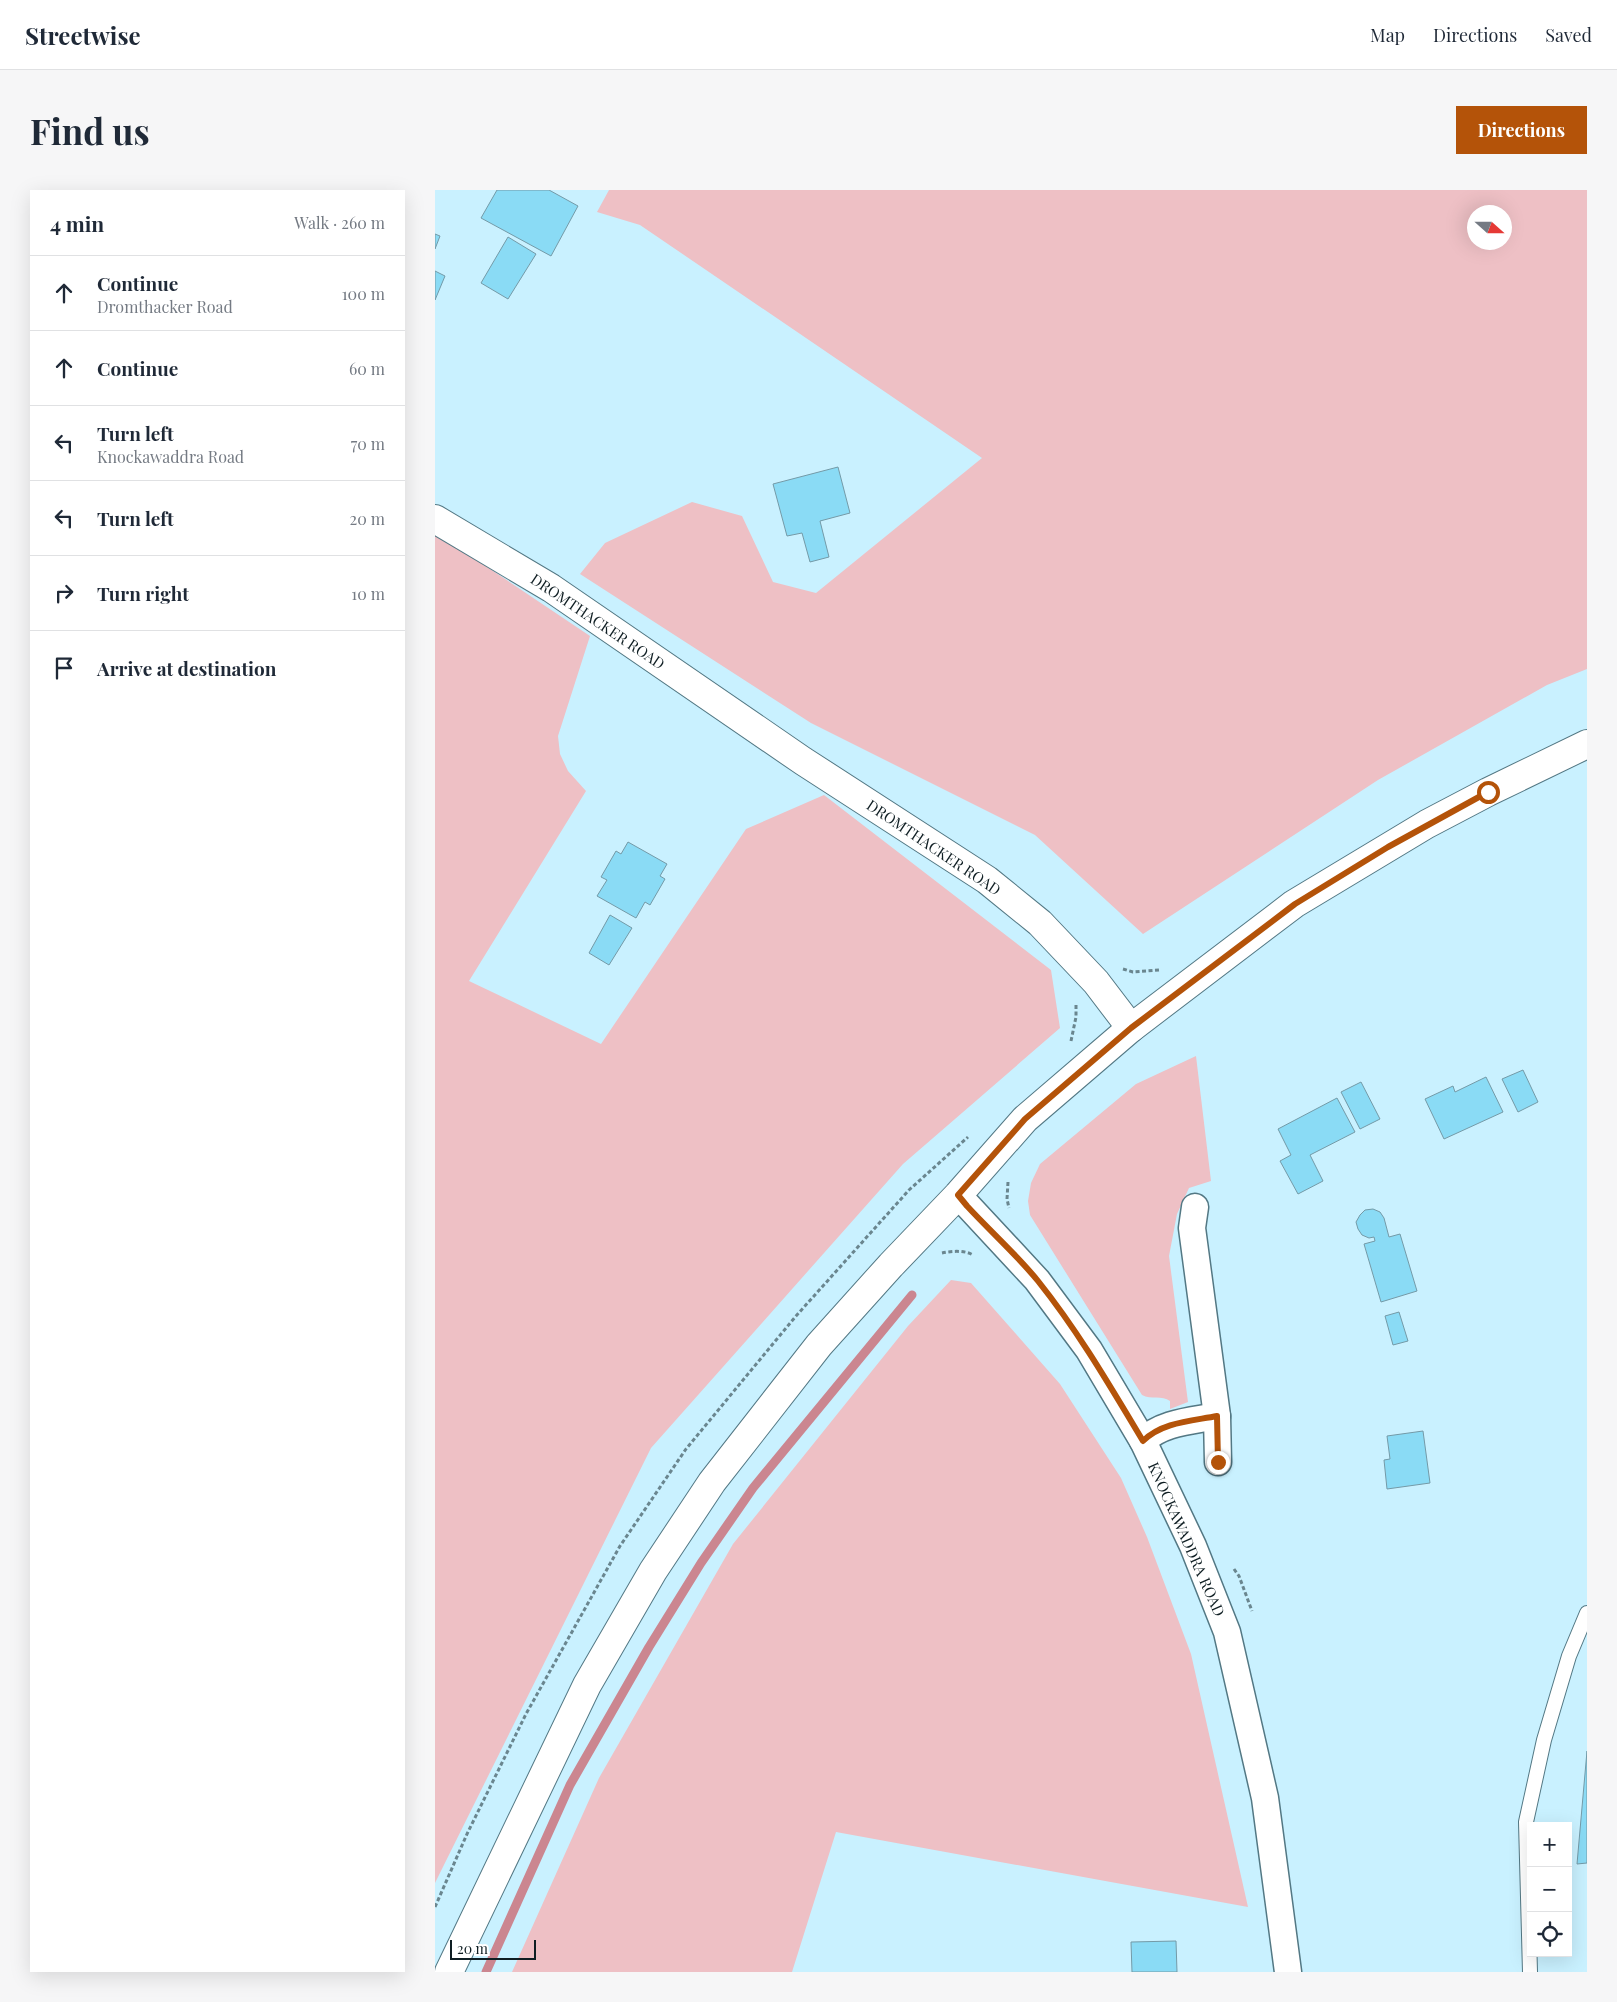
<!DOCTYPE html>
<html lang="en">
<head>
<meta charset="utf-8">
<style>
	:root { --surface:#fff; --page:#f6f6f7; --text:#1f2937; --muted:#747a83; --line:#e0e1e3; --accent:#b45309 }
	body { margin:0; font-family:"Playfair Display",serif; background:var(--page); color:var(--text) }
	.controls { position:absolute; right:15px; bottom:15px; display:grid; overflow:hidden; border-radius:0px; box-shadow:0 5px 20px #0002 }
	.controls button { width:45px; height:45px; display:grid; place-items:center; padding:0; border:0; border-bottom:1px solid var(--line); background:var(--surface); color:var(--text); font:25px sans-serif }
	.compass { position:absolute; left:1032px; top:15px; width:45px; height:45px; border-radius:50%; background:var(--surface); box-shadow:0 5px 20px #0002; rotate:111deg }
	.scale { position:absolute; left:15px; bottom:12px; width:86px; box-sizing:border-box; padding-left:5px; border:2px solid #0f1e23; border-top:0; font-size:14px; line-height:18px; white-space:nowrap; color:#0f1e23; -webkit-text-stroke:4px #fff; paint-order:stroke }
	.stop { position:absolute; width:15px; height:15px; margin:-11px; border:4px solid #b45309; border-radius:50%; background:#fff }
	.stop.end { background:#b45309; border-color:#fff; box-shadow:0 1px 5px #0008 }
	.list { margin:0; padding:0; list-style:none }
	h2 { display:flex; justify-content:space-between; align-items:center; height:65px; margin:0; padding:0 20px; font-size:21px }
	h2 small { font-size:16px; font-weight:400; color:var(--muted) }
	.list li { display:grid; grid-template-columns:32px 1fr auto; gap:15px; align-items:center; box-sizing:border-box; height:75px; padding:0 20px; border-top:1px solid var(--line) }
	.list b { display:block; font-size:19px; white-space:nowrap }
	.list p { margin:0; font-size:16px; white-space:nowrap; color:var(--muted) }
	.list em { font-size:16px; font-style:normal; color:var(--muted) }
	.icon { flex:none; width:28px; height:28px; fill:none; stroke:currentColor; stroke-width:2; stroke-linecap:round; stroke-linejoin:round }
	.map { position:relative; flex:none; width:1152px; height:1782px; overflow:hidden; border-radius:0px }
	header { display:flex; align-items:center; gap:30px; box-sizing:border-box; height:70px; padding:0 25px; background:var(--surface); border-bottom:1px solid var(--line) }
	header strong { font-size:24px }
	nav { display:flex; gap:28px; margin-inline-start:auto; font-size:18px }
	.intro { display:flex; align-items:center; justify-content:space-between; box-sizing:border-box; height:120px; padding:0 30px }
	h1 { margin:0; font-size:35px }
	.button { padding:12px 22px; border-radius:0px; background:var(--accent); color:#fff; font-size:18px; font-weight:700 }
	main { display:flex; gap:30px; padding:0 30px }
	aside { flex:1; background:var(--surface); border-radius:0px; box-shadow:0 5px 20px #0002 }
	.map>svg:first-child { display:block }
	.green { fill:#eec0c5; fill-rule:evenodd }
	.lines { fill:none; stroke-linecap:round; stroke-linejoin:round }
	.stream { stroke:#cb8690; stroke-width:9 }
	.building { fill:#8adbf5; stroke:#749aa7 }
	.service-casing { stroke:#537884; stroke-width:16 }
	.minor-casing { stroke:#537884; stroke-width:29 }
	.tertiary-casing { stroke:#537884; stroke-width:30 }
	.path { stroke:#6a868f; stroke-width:3; stroke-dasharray:4 2.5; stroke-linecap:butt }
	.service { stroke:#fff; stroke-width:14 }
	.minor { stroke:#fff; stroke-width:26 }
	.tertiary { stroke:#fff; stroke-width:28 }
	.route { stroke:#b45309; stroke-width:6 }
	.labels { text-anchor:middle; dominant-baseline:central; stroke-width:4.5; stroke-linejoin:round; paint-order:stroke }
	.street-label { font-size:15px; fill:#0f1e23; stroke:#fff }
</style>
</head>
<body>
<header>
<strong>Streetwise</strong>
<nav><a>Map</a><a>Directions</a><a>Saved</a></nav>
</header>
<div class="intro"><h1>Find us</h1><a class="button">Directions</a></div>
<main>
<aside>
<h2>4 min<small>Walk · 260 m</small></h2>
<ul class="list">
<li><svg class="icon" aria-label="ahead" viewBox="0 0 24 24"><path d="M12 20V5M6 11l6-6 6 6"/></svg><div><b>Continue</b><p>Dromthacker Road</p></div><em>100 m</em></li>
<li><svg class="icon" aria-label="ahead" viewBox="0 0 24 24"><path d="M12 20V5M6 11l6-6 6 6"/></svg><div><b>Continue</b></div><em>60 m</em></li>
<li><svg class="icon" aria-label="left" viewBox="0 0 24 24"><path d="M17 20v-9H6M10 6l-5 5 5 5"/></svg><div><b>Turn left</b><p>Knockawaddra Road</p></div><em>70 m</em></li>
<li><svg class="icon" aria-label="left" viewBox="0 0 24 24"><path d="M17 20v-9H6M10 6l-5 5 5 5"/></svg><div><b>Turn left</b></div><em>20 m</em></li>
<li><svg class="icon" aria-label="right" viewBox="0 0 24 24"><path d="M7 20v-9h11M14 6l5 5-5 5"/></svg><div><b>Turn right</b></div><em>10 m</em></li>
<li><svg class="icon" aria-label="arrive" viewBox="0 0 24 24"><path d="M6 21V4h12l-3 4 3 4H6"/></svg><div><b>Arrive at destination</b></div></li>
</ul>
</aside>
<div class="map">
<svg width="1152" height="1782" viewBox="0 0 1152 1782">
	<rect width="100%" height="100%" fill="#c9f1ff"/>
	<g class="green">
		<path d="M174,0H1152V479L1112,495L943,590L708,744L600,645L376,533L145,384L170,353L257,312L307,326L338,392L381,403L547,268L205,35L162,22ZM1070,22V52H1040V22Z"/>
		<path d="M0,342L155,446L123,546L125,564L133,581L151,601L34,791L166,854L311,639L389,605L616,780L625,838L468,974L216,1258L0,1693Z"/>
		<path d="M761,866L776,991L754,998L742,1024L734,1066L753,1212L735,1219V1211C727,1205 716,1210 707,1205L595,1025L593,1011L596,993L605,974L701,894Z"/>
		<path d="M516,1090L536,1093L625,1194L686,1288L712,1347L756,1464L813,1717L401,1642L357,1782H77L164,1588L298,1354L473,1136Z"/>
	</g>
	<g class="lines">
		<path class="stream" d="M51,1782L135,1595L214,1457L266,1373L318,1298L477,1105"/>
	</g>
	<g class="building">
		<path d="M62,0H114L143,16L116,66L46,28Z"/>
		<path d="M0,44L5,46L0,59Z"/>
		<path d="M73,47L101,64L73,109L46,93Z"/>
		<path d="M0,81L10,86L0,110Z"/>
		<path d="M403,277L415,323L385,331L394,367L375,372L367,343L352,346L338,294Z"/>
		<path d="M193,652L232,674L225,686L230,689L215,715L210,712L201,728L162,706L172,690L166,687L181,661L186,664Z"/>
		<path d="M175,725L197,738L174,775L154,763Z"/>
		<path d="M1088,880L1103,912L1083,922L1067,889Z"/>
		<path d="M1051,887L1068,922L1009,949L990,909L1018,896L1020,902Z"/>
		<path d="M926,892L945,929L925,939L906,902Z"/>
		<path d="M902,908L920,942L875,965L888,991L863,1004L845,971L856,965L843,939Z"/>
		<path d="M938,1019L945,1022L949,1028L954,1047L965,1044L982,1101L946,1112L929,1054L940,1051L939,1047L934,1048L927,1045L923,1039L921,1032L925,1025L930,1020Z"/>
		<path d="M964,1122L973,1151L958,1155L950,1126Z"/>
		<path d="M988,1241L995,1293L952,1299L949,1270L955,1269L952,1246Z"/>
		<path d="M1152,1561V1673L1142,1674Z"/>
		<path d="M741,1751L742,1782H697L696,1752Z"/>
	</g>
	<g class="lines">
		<g class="service-casing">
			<path id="service" d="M1095,1782L1091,1632L1109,1550L1134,1466L1152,1423"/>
		</g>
		<g class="minor-casing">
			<g id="minor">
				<path d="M523,1005L602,1090L654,1160L708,1251L758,1356L792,1442L830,1608L853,1782"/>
				<path d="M760,1017L757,1038L782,1226L783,1272"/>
				<path d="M708,1251C727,1232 757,1231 782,1226"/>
			</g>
		</g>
		<g class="tertiary-casing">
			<g id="tertiary">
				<path d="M0,329L116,398L368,571L552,690L605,733L661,792L696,838"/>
				<path d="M14,1782L152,1495L218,1381L277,1292L384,1155L456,1075L523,1005L590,929L696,838L859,714L992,634L1053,602L1152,554"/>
			</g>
		</g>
		<g class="path">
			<path d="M688,779L698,782L724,780"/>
			<path d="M636,851L641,827V813"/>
			<path d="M573,992L572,1009L574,1018"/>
			<path d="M507,1063C516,1061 530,1060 538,1065"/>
			<path d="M799,1379L804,1386L817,1421"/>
			<path d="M0,1717L32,1644L91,1524L185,1356L251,1259L361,1126L474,1000L533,947"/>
		</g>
		<use href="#service" class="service"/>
		<use href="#minor" class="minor"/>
		<use href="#tertiary" class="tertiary"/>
	</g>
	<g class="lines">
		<path class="route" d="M783,1272L782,1226C757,1231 727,1232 708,1251C675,1196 643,1141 603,1091C582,1065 555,1041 532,1016L523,1005L590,929L696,838L860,714L953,657L1053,602"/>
	</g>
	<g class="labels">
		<g class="street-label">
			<text transform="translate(163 431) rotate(34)">DROMTHACKER ROAD</text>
			<text transform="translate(499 657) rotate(34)">DROMTHACKER ROAD</text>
			<text transform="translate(752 1349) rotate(66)">KNOCKAWADDRA ROAD</text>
		</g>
	</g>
</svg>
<div class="controls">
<button>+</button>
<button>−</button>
<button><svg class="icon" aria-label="locate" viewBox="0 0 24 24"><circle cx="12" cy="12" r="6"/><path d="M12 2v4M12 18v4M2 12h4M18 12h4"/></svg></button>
</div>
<svg class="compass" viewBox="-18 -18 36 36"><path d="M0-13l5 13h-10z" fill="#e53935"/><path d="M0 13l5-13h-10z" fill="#747a83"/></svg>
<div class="scale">20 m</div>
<div class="stop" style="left:1053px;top:602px"></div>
<div class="stop end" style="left:783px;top:1272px"></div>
</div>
</main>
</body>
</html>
